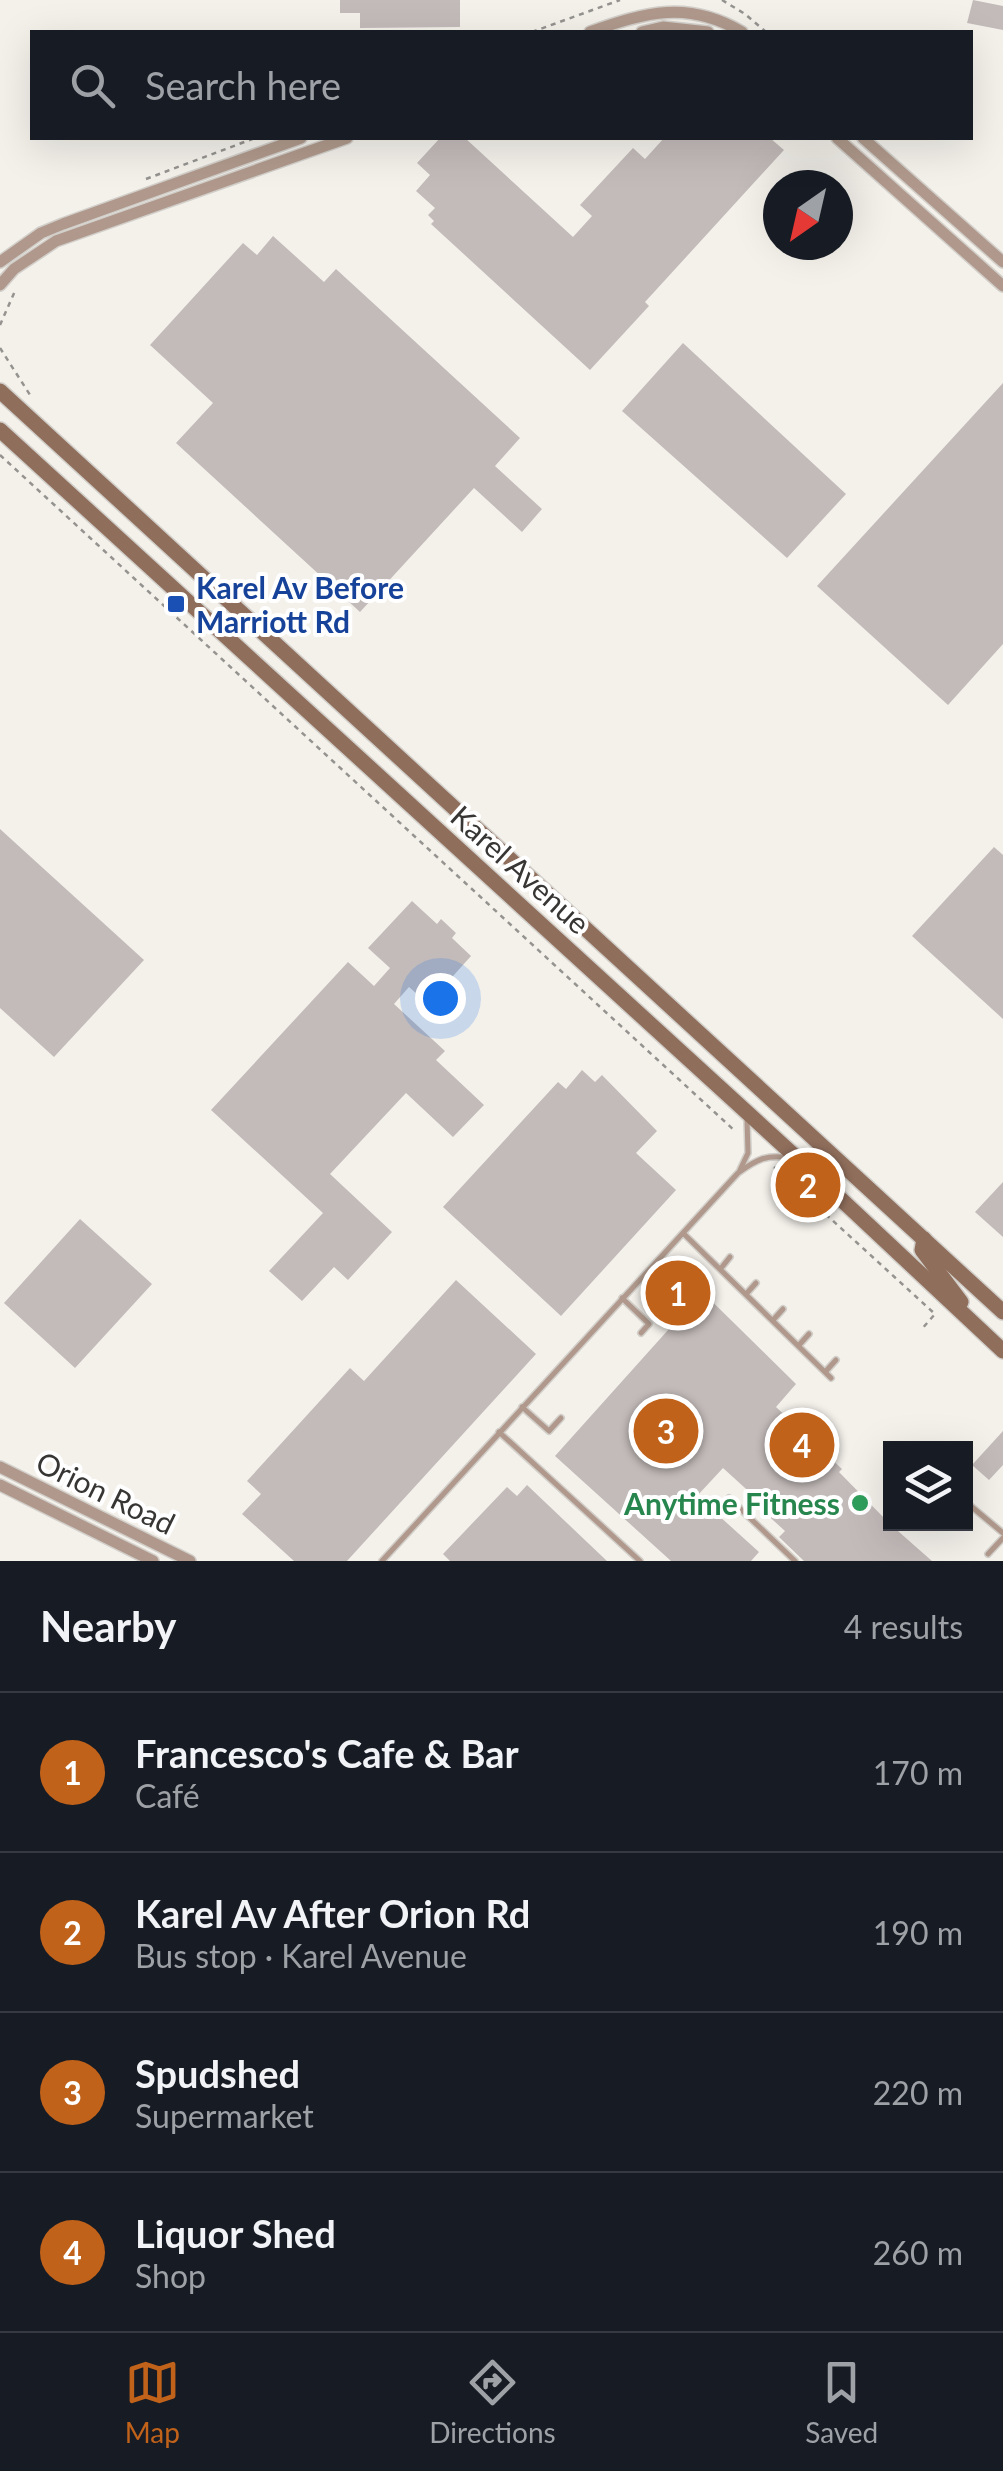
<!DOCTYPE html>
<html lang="en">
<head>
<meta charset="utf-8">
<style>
	:root { --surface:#171b24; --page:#20242c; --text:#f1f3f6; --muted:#9ea1a6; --line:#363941; --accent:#c1621a }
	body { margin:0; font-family:Lato,sans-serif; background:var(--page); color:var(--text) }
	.controls { position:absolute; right:30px; bottom:30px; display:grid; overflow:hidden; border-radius:0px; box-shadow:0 10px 40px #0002 }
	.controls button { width:90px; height:90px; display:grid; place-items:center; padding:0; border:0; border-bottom:2px solid var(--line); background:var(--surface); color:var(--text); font:50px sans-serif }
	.compass { position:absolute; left:763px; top:170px; width:90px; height:90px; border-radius:50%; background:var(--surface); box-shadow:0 10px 40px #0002; rotate:214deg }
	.you { position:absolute; left:440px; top:998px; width:35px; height:35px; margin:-25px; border:8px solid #fff; border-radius:50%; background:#1a73e8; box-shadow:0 0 0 15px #1a73e833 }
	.badge { display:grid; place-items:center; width:65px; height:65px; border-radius:50%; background:var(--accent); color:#fff; font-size:32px; font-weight:700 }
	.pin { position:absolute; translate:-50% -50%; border:5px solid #fff; box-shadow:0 2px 10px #0006 }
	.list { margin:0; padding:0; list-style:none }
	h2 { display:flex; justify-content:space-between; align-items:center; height:130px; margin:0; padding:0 40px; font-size:42px }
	h2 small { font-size:32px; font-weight:400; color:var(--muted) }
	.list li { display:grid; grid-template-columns:65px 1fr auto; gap:30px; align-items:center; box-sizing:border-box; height:160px; padding:0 40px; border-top:2px solid var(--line) }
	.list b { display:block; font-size:38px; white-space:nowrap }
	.list p { margin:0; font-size:32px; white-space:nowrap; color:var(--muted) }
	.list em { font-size:32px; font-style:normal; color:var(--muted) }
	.icon { flex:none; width:55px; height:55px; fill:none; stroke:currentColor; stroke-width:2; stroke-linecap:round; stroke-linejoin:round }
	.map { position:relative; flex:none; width:1003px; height:1561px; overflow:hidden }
	.search { position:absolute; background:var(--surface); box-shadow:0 10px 40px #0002; left:30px; right:30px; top:30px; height:110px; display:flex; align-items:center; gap:25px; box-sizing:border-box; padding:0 35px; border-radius:0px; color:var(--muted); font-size:38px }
	.sheet { height:770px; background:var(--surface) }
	nav { display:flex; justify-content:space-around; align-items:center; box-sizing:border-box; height:140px; border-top:2px solid var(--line); background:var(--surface); font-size:28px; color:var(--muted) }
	nav a { display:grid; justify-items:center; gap:5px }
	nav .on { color:var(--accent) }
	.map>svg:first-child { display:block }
	.building { fill:#c3bbba }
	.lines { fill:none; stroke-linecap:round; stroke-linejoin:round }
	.service-casing { stroke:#d2cfca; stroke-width:8 }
	.minor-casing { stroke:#d2cfca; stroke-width:14 }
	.secondary-casing { stroke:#d2cfca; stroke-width:18 }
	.path { stroke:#95938f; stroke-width:2.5; stroke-dasharray:5 5; stroke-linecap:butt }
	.service { stroke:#b0998c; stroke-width:5 }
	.minor { stroke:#b0998c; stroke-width:11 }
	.secondary { stroke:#906e5c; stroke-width:15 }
	.transit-dot { fill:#1a4fb4; stroke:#fff; stroke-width:4 }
	.leisure-dot { fill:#2e9e5b; stroke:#fff; stroke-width:4 }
	.labels { text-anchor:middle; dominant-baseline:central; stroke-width:8; stroke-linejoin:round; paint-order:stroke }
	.transit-label { font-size:30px; font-weight:bold; fill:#164399; stroke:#fff; text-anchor:start }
	.street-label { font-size:30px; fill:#373634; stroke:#fff }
	.leisure-label { font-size:30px; font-weight:bold; fill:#27864d; stroke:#fff; text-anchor:end }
</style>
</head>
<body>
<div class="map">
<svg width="1003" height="1561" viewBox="0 0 1003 1561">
	<rect width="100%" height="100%" fill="#f4f1eb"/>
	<g class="building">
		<path d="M340,0H460V27L360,28V13H340Z"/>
		<path d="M973,0L1003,6V30L967,23Z"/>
		<path d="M440,138H465L573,237L592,216L580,205L633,148L645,159L664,138H770L784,150L645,302L649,306L590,370L431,224L434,221L428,215L435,208L416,191L430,175L417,163Z"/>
		<path d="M273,236L324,282L336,269L520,438L495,466L542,509L522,532L474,488L360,612L176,443L213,403L150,345L243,243L257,255Z"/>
		<path d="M683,343L846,494L787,558L622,411Z"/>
		<path d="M1003,383V644L948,705L817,586Z"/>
		<path d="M0,829L144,960L54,1057L0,1008Z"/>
		<path d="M994,847L1003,855V1019L912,936Z"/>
		<path d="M412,901L437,924L441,919L456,933L452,938L471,956L428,1004L409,987L394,1004L445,1051L436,1060L484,1105L453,1137L406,1093L330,1174L392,1232L348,1280L334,1267L302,1301L269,1271L323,1213L211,1110L348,962L374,986L390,968L368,948Z"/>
		<path d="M582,1070L595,1082L602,1075L657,1131L636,1153L676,1190L561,1316L443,1207L558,1082L566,1089Z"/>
		<path d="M1003,1182V1237L975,1212Z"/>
		<path d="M80,1219L152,1284L75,1368L4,1303Z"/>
		<path d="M677,1267L796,1384L776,1407L842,1469L839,1472L890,1524L932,1561H804L779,1537L785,1531L763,1511L766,1507L723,1468L697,1496L759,1552L751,1561H671L555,1456L677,1320L651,1294Z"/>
		<path d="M456,1280L536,1354L347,1561H294L242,1514L261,1494L247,1481L350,1368L364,1381Z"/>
		<path d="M1003,1431V1465L989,1480L972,1465Z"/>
		<path d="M527,1485L607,1561H450L443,1554L507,1487L517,1496Z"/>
	</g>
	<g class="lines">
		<g class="service-casing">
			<g id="service">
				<path d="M740,1170L748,1153L747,1119"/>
				<path d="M684,1234L831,1378"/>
				<path d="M722,1267L730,1257"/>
				<path d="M747,1293L756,1283"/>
				<path d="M622,1298L649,1324L641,1333"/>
				<path d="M774,1319L783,1309"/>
				<path d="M800,1344L809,1334"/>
				<path d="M826,1371L836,1360"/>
				<path d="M522,1407L549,1431L561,1418"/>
				<path d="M499,1432L640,1561"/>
				<path d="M729,1498L795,1561"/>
				<path d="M966,1502L1003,1533"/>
				<path d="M988,1554L1003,1538"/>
				<path d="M382,1561L738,1173C757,1159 767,1154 790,1158"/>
			</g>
		</g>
		<g class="minor-casing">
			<g id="minor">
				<path d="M590,32C646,12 688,0 742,32"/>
				<path d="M642,32L663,27L708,32"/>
				<path d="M837,138L1003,286"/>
				<path d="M863,138L1003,262"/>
				<path d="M0,262L41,233L63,224L301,138"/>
				<path d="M0,285L14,269L56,241L347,138"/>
				<path d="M0,1467L190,1561"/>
				<path d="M0,1485L153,1561"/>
			</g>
		</g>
		<g class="secondary-casing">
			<g id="secondary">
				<path d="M0,391L1003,1312"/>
				<path d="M0,430L798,1159L1003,1351"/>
				<path d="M924,1239L922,1250L961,1302"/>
			</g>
		</g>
		<g class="path">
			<path d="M722,0L745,14L766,32"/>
			<path d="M532,32L620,0"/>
			<path d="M146,179L255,138"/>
			<path d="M0,325L15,291"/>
			<path d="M0,348L32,398"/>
			<path d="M0,455L735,1131"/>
			<path d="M774,1167L935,1314L921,1330"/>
		</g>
		<use href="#service" class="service"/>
		<use href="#minor" class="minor"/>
		<use href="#secondary" class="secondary"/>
	</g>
	<rect class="transit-dot" x="166" y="594" width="20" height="20" rx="5"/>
	<circle class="leisure-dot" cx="860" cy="1503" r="10"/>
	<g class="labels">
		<g class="transit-label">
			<text x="196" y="587">Karel Av Before<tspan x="196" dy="34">Marriott Rd</tspan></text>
		</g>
		<g class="street-label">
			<text transform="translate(521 869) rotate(42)">Karel Avenue</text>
			<text transform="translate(106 1492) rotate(26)">Orion Road</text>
		</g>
		<g class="leisure-label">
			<text x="840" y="1503">Anytime Fitness</text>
		</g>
	</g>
</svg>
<div class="controls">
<button><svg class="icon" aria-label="layers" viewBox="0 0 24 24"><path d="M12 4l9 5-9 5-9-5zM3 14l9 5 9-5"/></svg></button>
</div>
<svg class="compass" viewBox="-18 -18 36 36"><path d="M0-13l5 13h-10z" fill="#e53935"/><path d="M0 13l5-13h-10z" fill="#9ea1a6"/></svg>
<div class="you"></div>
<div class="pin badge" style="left:678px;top:1293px">1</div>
<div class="pin badge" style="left:808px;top:1185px">2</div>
<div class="pin badge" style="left:666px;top:1431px">3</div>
<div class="pin badge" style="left:802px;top:1445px">4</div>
<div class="search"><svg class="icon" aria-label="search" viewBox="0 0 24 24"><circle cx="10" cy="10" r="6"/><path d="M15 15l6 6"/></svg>Search here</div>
</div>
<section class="sheet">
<h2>Nearby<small>4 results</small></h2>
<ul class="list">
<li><span class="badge">1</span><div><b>Francesco's Cafe &amp; Bar</b><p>Café</p></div><em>170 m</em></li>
<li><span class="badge">2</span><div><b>Karel Av After Orion Rd</b><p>Bus stop · Karel Avenue</p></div><em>190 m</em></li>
<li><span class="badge">3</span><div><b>Spudshed</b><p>Supermarket</p></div><em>220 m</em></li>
<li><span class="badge">4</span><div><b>Liquor Shed</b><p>Shop</p></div><em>260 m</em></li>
</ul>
</section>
<nav>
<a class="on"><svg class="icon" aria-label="map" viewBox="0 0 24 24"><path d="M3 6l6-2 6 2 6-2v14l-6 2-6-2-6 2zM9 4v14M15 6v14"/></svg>Map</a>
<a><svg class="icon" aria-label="directions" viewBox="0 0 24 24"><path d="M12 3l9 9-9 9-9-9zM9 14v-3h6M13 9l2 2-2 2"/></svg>Directions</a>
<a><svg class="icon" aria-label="saved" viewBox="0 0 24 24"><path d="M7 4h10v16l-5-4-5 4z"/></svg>Saved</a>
</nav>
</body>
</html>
